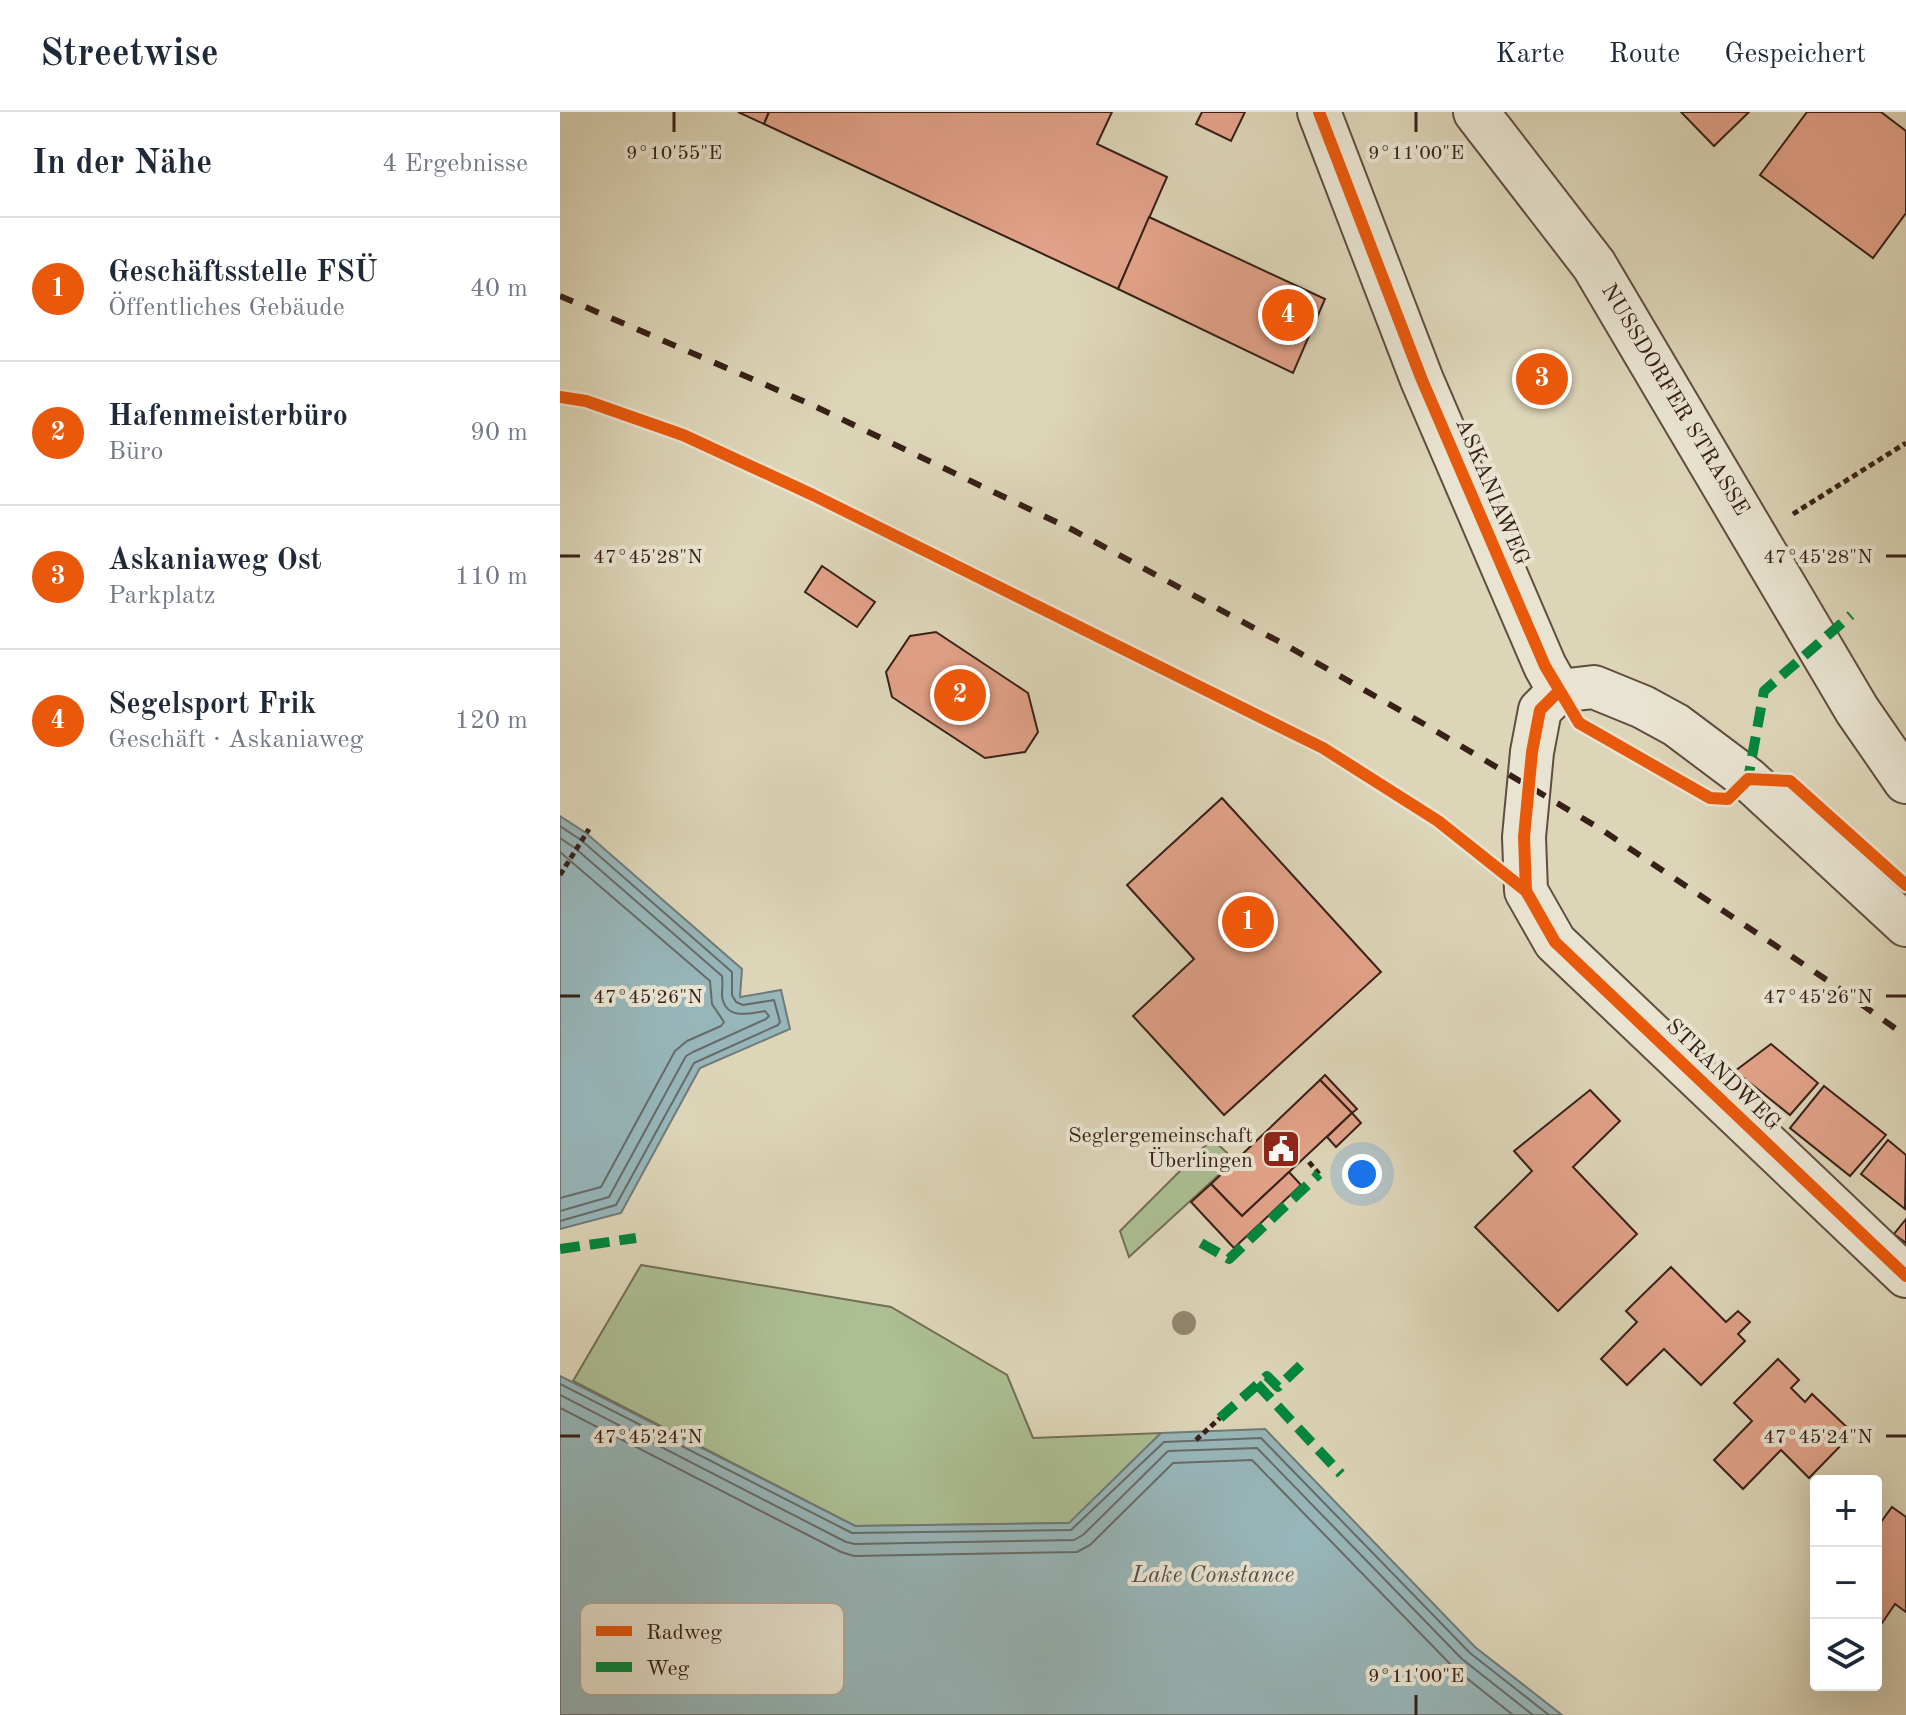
<!DOCTYPE html>
<html lang="de">
<head>
<meta charset="utf-8">
<style>
	:root { --surface:#fff; --page:#f2f2f3; --text:#1f2937; --muted:#747a83; --line:#e0e1e3; --accent:#ea580c }
	body { margin:0; font-family:"Old Standard TT",serif; background:var(--page); color:var(--text) }
	.controls { position:absolute; right:24px; bottom:24px; display:grid; overflow:hidden; border-radius:8px; box-shadow:0 8px 32px #0002 }
	.controls button { width:72px; height:72px; display:grid; place-items:center; padding:0; border:0; border-bottom:2px solid var(--line); background:var(--surface); color:var(--text); font:40px sans-serif }
	.you { position:absolute; left:802px; top:1062px; width:28px; height:28px; margin:-20px; border:6px solid #fff; border-radius:50%; background:#1a73e8; box-shadow:0 0 0 12px #1a73e833 }
	.badge { display:grid; place-items:center; width:52px; height:52px; border-radius:50%; background:var(--accent); color:#fff; font-size:26px; font-weight:700 }
	.pin { position:absolute; translate:-50% -50%; border:4px solid #fff; box-shadow:0 2px 8px #0006 }
	.list { margin:0; padding:0; list-style:none }
	h2 { display:flex; justify-content:space-between; align-items:center; height:104px; margin:0; padding:0 32px; font-size:34px }
	h2 small { font-size:26px; font-weight:400; color:var(--muted) }
	.list li { display:grid; grid-template-columns:52px 1fr auto; gap:24px; align-items:center; box-sizing:border-box; height:144px; padding:0 32px; border-top:2px solid var(--line) }
	.list b { display:block; font-size:30px; white-space:nowrap }
	.list p { margin:0; font-size:26px; white-space:nowrap; color:var(--muted) }
	.list em { font-size:26px; font-style:normal; color:var(--muted) }
	.icon { flex:none; width:44px; height:44px; fill:none; stroke:currentColor; stroke-width:2; stroke-linecap:round; stroke-linejoin:round }
	.map { position:relative; flex:none; width:1346px; height:1603px; overflow:hidden }
	header { display:flex; align-items:center; gap:48px; box-sizing:border-box; height:112px; padding:0 40px; background:var(--surface); border-bottom:2px solid var(--line) }
	header strong { font-size:38px }
	nav { display:flex; gap:44px; margin-inline-start:auto; font-size:28px }
	main { display:flex }
	aside { flex:1; background:var(--surface) }
	.map>svg:first-child { display:block }
	.green { fill:#acbe93; stroke:#726f55; stroke-width:2 }
	.water { fill:#97b6b9; stroke:#717a78; stroke-width:2 }
	.lines { fill:none; stroke-linecap:round; stroke-linejoin:round }
	.shore { stroke:#676b68; stroke-width:2 }
	.building { fill:#e2a289; stroke:#372017; stroke-width:2 }
	.minor-casing { stroke:#604d3f; stroke-width:46 }
	.tertiary-casing { stroke:#604d3f; stroke-width:48 }
	.path { stroke:#372017; stroke-width:5; stroke-dasharray:6 4; stroke-linecap:butt }
	.minor { stroke:#e9e4d1; stroke-width:42 }
	.tertiary { stroke:#e9e4d1; stroke-width:44 }
	.rail { stroke:#372017; stroke-width:6; stroke-dasharray:14 14; stroke-linecap:butt }
	.quiet { stroke:#00873e; stroke-width:10; stroke-dasharray:20 10; stroke-linecap:butt }
	.cycleway-casing { stroke:#e9e4d1; stroke-width:17 }
	.cycleway { stroke:#e8590c; stroke-width:12 }
	.tree { fill:#928770 }
	.ticks { fill:none; stroke:#372017; stroke-width:3 }
	.labels { text-anchor:middle; dominant-baseline:central; stroke-width:8; stroke-linejoin:round; paint-order:stroke }
	.street-label { font-size:22px; fill:#372017; stroke:#e9e4d1 }
	.poi-label { font-size:22px; fill:#372017; stroke:#e9e4d1; text-anchor:end }
	.water-label { font-size:24px; font-style:italic; fill:#544d48; stroke:#e9e4d1 }
	.key { fill:#e9e4d1; stroke:#b4a999; stroke-width:2 }
	.key-label { font-size:22px; fill:#372017 }
	.ticks-label { font-size:20px; text-anchor:middle; fill:#372017; stroke:#e9e4d1; stroke-width:8; stroke-linejoin:round; paint-order:stroke }
</style>
</head>
<body>
<header>
<strong>Streetwise</strong>
<nav><a>Karte</a><a>Route</a><a>Gespeichert</a></nav>
</header>
<main>
<aside>
<h2>In der Nähe<small>4 Ergebnisse</small></h2>
<ul class="list">
<li><span class="badge">1</span><div><b>Geschäftsstelle FSÜ</b><p>Öffentliches Gebäude</p></div><em>40 m</em></li>
<li><span class="badge">2</span><div><b>Hafenmeisterbüro</b><p>Büro</p></div><em>90 m</em></li>
<li><span class="badge">3</span><div><b>Askaniaweg Ost</b><p>Parkplatz</p></div><em>110 m</em></li>
<li><span class="badge">4</span><div><b>Segelsport Frik</b><p>Geschäft · Askaniaweg</p></div><em>120 m</em></li>
</ul>
</aside>
<div class="map">
<svg width="1346" height="1603" viewBox="0 0 1346 1603">
	<rect width="100%" height="100%" fill="#ddd5b8"/>
	<filter id="stains"><feTurbulence type="fractalNoise" baseFrequency=".0025" numOctaves="4"/><feColorMatrix values="0 0 0 0 .2 0 0 0 0 .09 0 0 0 0 .02 0 0 0 .5 -.17"/></filter>
	<radialGradient id="worn" r=".72"><stop offset=".6" stop-color="#630" stop-opacity="0"/><stop offset="1" stop-color="#630" stop-opacity=".3"/></radialGradient>
	<g class="green">
		<path d="M652,1027L675,1048L569,1145L560,1119Z"/>
		<path d="M81,1153L331,1195L447,1263L473,1326L601,1321L510,1411L295,1414L13,1269Z"/>
	</g>
	<g class="water">
		<path d="M0,704L26,721L182,857L180,885L221,878L230,917L140,956L61,1101L0,1117Z"/>
		<path d="M0,1264L295,1414L509,1411L601,1321L705,1317L915,1535L1002,1603H0Z"/>
	</g>
	<g class="lines">
		<g class="shore">
			<path d="M0,714L21,728L172,860V883L176,890L183,893L214,888L220,910L218,913L134,951L56,1093L0,1109"/>
			<path d="M0,726L15,736L162,864C163,871 162,877 162,884C165,908 189,902 205,899L209,904L206,907L133,940L126,944L49,1085L0,1099"/>
			<path d="M0,740L150,869L152,892L164,910L161,914L127,929L115,939L41,1075L0,1086"/>
			<path d="M0,1272L292,1421L511,1418L604,1330L701,1326L910,1541L989,1603"/>
			<path d="M0,1283L286,1430L295,1432L514,1428L523,1423L608,1339L697,1336L902,1547L973,1603"/>
			<path d="M0,1296L281,1440L294,1444L517,1440L530,1433L613,1351L692,1348L894,1556L953,1603"/>
		</g>
	</g>
	<g class="building">
		<path d="M178,0H209L204,12Z"/>
		<path d="M209,0H552L537,32L607,65L558,177L204,12Z"/>
		<path d="M642,0H685L671,29L636,12Z"/>
		<path d="M1121,0H1189L1154,34Z"/>
		<path d="M1247,0H1321L1346,19V101L1313,146L1200,63Z"/>
		<path d="M589,105L765,187L733,261L558,177Z"/>
		<path d="M262,454L315,490L297,515L245,480Z"/>
		<path d="M376,520L468,581L478,620L465,640L425,646L332,585L326,560L350,524Z"/>
		<path d="M662,686L821,860L664,1003L573,904L634,847L567,773Z"/>
		<path d="M1211,932L1258,971L1230,1003L1175,959Z"/>
		<path d="M765,963L797,997L792,1001L760,968Z"/>
		<path d="M760,968L792,1001L682,1104L651,1072Z"/>
		<path d="M1264,974L1326,1023L1290,1064L1230,1016Z"/>
		<path d="M1030,978L1060,1009L1013,1055L1077,1122L998,1199L915,1115L972,1059L954,1039Z"/>
		<path d="M792,1001L801,1011L776,1035L767,1025Z"/>
		<path d="M1328,1028L1346,1043L1345,1097L1301,1062Z"/>
		<path d="M729,1060L741,1073L674,1136L631,1090L651,1072L682,1104Z"/>
		<path d="M1346,1107V1131L1334,1122Z"/>
		<path d="M1111,1155L1166,1210L1178,1199L1190,1210L1178,1222L1185,1229L1141,1273L1104,1237L1067,1273L1041,1247L1077,1210L1066,1199Z"/>
		<path d="M1218,1247L1239,1268L1231,1276L1245,1290L1252,1282L1293,1321L1249,1366L1221,1338L1183,1377L1154,1348L1192,1309L1174,1291Z"/>
		<path d="M1332,1395L1346,1405V1500L1335,1492L1316,1520V1412L1318,1414Z"/>
	</g>
	<g class="lines">
		<g class="minor-casing">
			<g id="minor">
				<path d="M759,0L862,268L985,554L999,579"/>
				<path d="M1346,813L1188,667L1116,613L1083,595L1034,575L999,579L980,598L972,640L964,725L966,779L995,830L1346,1164"/>
			</g>
		</g>
		<g class="tertiary-casing">
			<path id="tertiary" d="M916,0L1034,153L1297,598L1346,669"/>
		</g>
		<g class="path">
			<path d="M1233,402L1346,331"/>
			<path d="M0,763L29,717"/>
			<path d="M749,1050L759,1062"/>
			<path d="M636,1328L660,1306"/>
		</g>
		<use href="#minor" class="minor"/>
		<use href="#tertiary" class="tertiary"/>
		<path class="rail" d="M0,184L250,292L513,418L729,535L864,612L1039,716L1273,872L1346,924"/>
		<g class="quiet">
			<path d="M1183,672L1188,667L1204,579L1291,503"/>
			<path d="M641,1131L669,1147L759,1062"/>
			<path d="M0,1137L76,1126"/>
			<path d="M697,1272L781,1362"/>
			<path d="M660,1306L707,1264L718,1275L741,1253"/>
		</g>
		<g class="cycleway-casing">
			<g id="cycleway">
				<path d="M759,0L862,268L985,554L1019,611L1150,686L1168,687L1188,667L1230,669L1346,773"/>
				<path d="M0,285L26,289L123,323L253,383L763,636L878,709L966,779L995,830L1346,1164"/>
				<path d="M966,779L964,725L972,640L980,598L999,579"/>
			</g>
		</g>
		<use href="#cycleway" class="cycleway"/>
	</g>
	<circle class="tree" cx="624" cy="1211" r="12"/>
	<path class="ticks" d="M114,0V20M856,0V20M0,444H20M1326,444H1346M0,884H20M1326,884H1346M0,1324H20M1326,1324H1346M856,1583V1603"/>
	<defs>
		<g id="civic-square" transform="scale(2)"><rect x="-9" y="-9" width="18" height="18" rx="4" fill="#8f2418" stroke="#e9e4d1"/><path d="M-.6-6.5H3V-4.5H.6V-3L4-1V1h2V6H-6V1h2V-1L-.6-3ZM-1.2 2.5V6h2.4V2.5Z" fill="#fff"/></g>
	</defs>
	<g fill-rule="evenodd">
		<use href="#civic-square" x="721" y="1037"/>
	</g>
	<g class="labels">
		<g class="street-label">
			<text transform="translate(1115 288) rotate(59)">NUSSDORFER STRASSE</text>
			<text transform="translate(932 380) rotate(67)">ASKANIAWEG</text>
			<text transform="translate(1163 963) rotate(44)">STRANDWEG</text>
		</g>
		<g class="poi-label">
			<text x="693" y="1024">Seglergemeinschaft<tspan x="693" dy="25">Überlingen</tspan></text>
		</g>
		<g class="water-label">
			<text x="653" y="1464">Lake Constance</text>
		</g>
	</g>
	<rect x="20" y="1491" width="264" height="92" rx="12" class="key"/>
	<rect x="36" y="1514" width="36" height="10" fill="#e8590c"/>
	<rect x="36" y="1550" width="36" height="10" fill="#00873e"/>
	<g class="key-label">
		<text x="86" y="1527">Radweg</text>
		<text x="86" y="1563">Weg</text>
	</g>
	<g class="ticks-label">
		<text x="114" y="47">9°10'55"E</text>
		<text x="856" y="47">9°11'00"E</text>
		<text x="88" y="451">47°45'28"N</text>
		<text x="1258" y="451">47°45'28"N</text>
		<text x="88" y="891">47°45'26"N</text>
		<text x="1258" y="891">47°45'26"N</text>
		<text x="88" y="1331">47°45'24"N</text>
		<text x="1258" y="1331">47°45'24"N</text>
		<text x="856" y="1570">9°11'00"E</text>
	</g>
	<rect width="100%" height="100%" filter="url(#stains)"/>
	<rect width="100%" height="100%" fill="url(#worn)"/>
</svg>
<div class="controls">
<button>+</button>
<button>−</button>
<button><svg class="icon" aria-label="layers" viewBox="0 0 24 24"><path d="M12 4l9 5-9 5-9-5zM3 14l9 5 9-5"/></svg></button>
</div>
<div class="you"></div>
<div class="pin badge" style="left:688px;top:810px">1</div>
<div class="pin badge" style="left:400px;top:583px">2</div>
<div class="pin badge" style="left:982px;top:267px">3</div>
<div class="pin badge" style="left:728px;top:203px">4</div>
</div>
</main>
</body>
</html>
